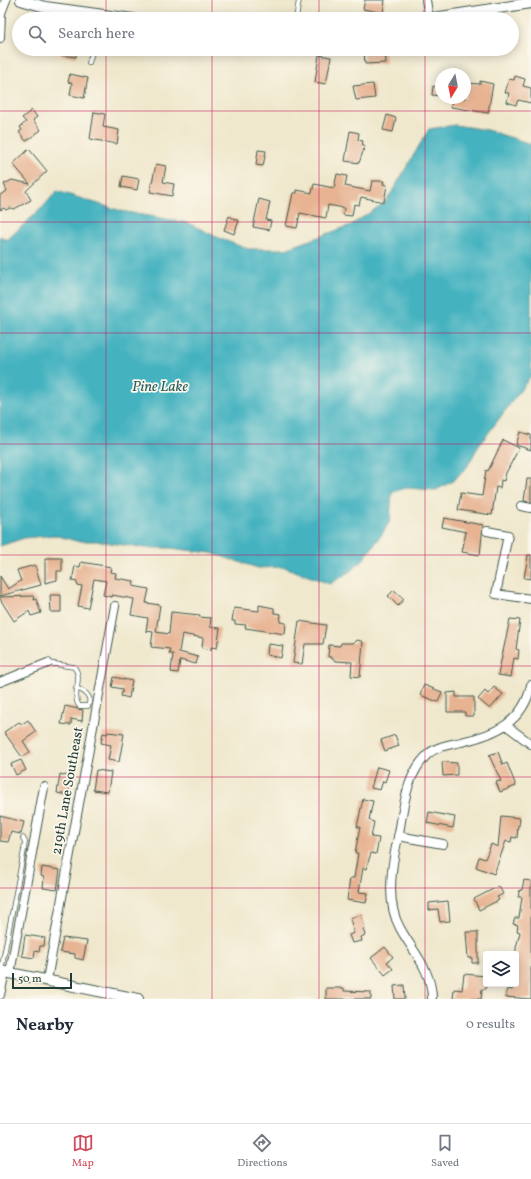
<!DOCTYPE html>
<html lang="en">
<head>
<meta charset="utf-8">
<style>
	:root { --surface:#fff; --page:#f2f2f3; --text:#1f2937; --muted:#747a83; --line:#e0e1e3; --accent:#d1495b }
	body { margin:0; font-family:Vollkorn,serif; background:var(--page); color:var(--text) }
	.controls { position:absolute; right:12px; bottom:12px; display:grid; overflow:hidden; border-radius:4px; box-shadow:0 2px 10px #0003 }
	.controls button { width:36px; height:36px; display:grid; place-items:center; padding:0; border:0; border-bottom:1px solid var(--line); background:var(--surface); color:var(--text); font:20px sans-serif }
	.compass { position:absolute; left:435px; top:68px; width:36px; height:36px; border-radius:50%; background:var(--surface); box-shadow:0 2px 10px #0003; rotate:190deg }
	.scale { position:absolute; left:12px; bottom:10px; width:60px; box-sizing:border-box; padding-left:4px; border:2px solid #1f3d34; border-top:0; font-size:11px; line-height:14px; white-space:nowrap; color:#1f3d34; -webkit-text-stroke:3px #fbf7ec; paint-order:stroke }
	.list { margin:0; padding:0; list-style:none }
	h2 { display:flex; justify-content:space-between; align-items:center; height:52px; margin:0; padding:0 16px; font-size:17px }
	h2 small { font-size:13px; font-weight:400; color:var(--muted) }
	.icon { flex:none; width:22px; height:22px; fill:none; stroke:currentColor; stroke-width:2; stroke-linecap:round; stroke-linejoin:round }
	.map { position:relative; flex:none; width:531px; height:999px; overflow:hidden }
	.search { position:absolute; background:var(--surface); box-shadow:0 2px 10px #0003; left:12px; right:12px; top:12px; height:44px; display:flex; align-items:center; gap:10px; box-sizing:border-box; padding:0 14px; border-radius:22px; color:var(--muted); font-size:15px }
	.sheet { height:124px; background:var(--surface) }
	nav { display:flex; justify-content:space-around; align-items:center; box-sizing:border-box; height:56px; border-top:1px solid var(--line); background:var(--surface); font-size:11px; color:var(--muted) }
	nav a { display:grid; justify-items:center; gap:2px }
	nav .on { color:var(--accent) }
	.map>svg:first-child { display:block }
	.water { fill:#44b2c0; stroke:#32787a }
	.building { fill:#e7b392 }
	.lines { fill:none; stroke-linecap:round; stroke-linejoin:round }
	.service-casing { stroke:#3e574b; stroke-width:5.5 }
	.minor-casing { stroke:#3e574b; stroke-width:10 }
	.tertiary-casing { stroke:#3e574b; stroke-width:12 }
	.service { stroke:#fff; stroke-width:4 }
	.minor { stroke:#fff; stroke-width:8 }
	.tertiary { stroke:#fff; stroke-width:10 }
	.grid { fill:none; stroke:#c2185b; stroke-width:1; stroke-opacity:0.55 }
	.labels { text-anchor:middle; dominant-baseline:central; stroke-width:3.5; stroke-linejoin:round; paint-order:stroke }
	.street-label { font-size:14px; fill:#1f3d34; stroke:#fbf7ec }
	.water-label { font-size:15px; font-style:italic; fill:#2a605e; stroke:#fbf7ec }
</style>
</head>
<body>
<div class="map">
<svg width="531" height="999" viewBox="0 0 531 999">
	<rect width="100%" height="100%" fill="#fbf7ec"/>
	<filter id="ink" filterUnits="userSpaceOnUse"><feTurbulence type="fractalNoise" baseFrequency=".025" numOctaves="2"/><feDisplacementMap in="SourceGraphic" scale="8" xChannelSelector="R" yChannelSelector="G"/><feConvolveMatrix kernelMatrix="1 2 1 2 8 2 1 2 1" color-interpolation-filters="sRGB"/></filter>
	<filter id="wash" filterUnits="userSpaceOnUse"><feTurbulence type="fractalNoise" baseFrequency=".012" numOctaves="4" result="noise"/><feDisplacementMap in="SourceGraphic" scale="16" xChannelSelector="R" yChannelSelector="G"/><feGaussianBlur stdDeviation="0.9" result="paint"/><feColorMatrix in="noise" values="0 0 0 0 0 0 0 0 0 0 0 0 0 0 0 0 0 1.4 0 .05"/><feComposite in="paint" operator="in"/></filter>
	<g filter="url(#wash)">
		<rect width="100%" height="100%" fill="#f0e8cd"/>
		<path class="water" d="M455,125L487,130L531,144V376L478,447L467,467L453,481L436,490L406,488L392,492L390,521L380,537L363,560L349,572L330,584L284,567L258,568L211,553L170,548H145L97,541H76L55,535L24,538L0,546V236L7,240L43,207L57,191L121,211L188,223L219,238L248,249H286L351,225L386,202L429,129Z"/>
		<g id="blocks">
			<g class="building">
				<path d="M365,0H385L383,13L363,9Z"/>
				<path d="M61,49H77L76,57L60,55Z"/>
				<path d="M375,49H385L386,63L365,64L364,51H375Z"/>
				<path d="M319,55L331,57L326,84L315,82Z"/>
				<path d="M70,74L88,78L84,98L70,95L72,83L68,82Z"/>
				<path d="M515,76L525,79L523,86L531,88V103L518,100L516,105L507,102L509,93H505L509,79L514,80Z"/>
				<path d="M480,81L493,84L488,113L451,107L452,98H465V83L480,84Z"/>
				<path d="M373,84L375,98L356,100L353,86Z"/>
				<path d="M433,86L441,88V96L432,95Z"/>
				<path d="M32,110L37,117L33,120L41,130L26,141L19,132L22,130L20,127L26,122L22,118Z"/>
				<path d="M94,112L105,114L103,127L119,130L117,144L90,139Z"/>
				<path d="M387,115L396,118L393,132L383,130Z"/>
				<path d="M350,131L359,133L358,140L363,141L362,146H365L359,163L345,161Z"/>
				<path d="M29,149L47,171L26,191L31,200L14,209L10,208L6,210L4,208L0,210V195L7,191L4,184L12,180L30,184L13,164Z"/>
				<path d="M258,150L266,151L263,166L256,165Z"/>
				<path d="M156,164L166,166L163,182L174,184L172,196L150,192Z"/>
				<path d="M337,174L347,176L345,186L370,191L372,181H384L383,184L387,185L384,202L361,197L359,205L354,204L352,216L343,215L344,208L328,205L326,218L300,213L297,228L286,226L293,193H297V190L312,193L314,184L334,188Z"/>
				<path d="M123,176L139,179L137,190L121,187Z"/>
				<path d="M259,199L270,202L266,220L271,221L269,230L253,227Z"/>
				<path d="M229,216L239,221L234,234L224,230Z"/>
				<path d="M520,432L531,435V450L516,445Z"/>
				<path d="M503,440L519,448L506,473L504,481L501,480L500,488L496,487L492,515L458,510L461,493L482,496L486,470L488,471Z"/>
				<path d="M527,479H531V502L524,501Z"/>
				<path d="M444,518L483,525L480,555L462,552L466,532L442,527Z"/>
				<path d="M528,555H531V579L524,578Z"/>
				<path d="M45,558H62V571H57V580L45,583Z"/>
				<path d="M81,562L111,567L110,572L116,573L115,578L134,581L133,586L149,589L146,603L160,605L156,632L169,634L171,612L200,615L199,617L211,618L210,627L220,628L217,648L211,647V650L202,648L203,638L182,634L179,652L198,657L196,664L180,660L178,673L171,672L173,654H169L170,649L151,647L153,632L146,631L148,618L131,615L134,599L112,595V597L103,595L106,581L94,579L88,608L78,606L82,586L77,585V582L72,581L75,566L80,567Z"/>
				<path d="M35,565L41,585L0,596V576L8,589L21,581L17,570Z"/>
				<path d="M394,590L404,599L398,606L388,596Z"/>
				<path d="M50,595H61V612H51Z"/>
				<path d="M33,596L34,600L36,599L41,613L31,616L29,611L14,621L0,599V597Z"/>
				<path d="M259,605L274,608V613L281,614L280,622L286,623L285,634L245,628L246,625L235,624V621H232L234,608L259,611Z"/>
				<path d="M510,619L520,620L516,649L519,650L518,659L514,658L511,677L498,675Z"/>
				<path d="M299,621L326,625L323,644H305L302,664L293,663Z"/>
				<path d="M358,640L363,642L360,677L351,676L352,662L336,661L332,659V657H328L329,645L340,646L341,643H353Z"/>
				<path d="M268,644L283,646L281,658L267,655Z"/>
				<path d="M114,677L132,681L129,698L121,696L123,689L112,687Z"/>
				<path d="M424,685L442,692L438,702L420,695Z"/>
				<path d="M494,687L503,694L490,709L478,699L485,691L488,694Z"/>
				<path d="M456,692V697H474V716H465V712H447V693Z"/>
				<path d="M65,706L83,710L82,721L71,719V725L61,724Z"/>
				<path d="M28,720L36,732L23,741L30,752L22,757L4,732L19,722L22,724Z"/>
				<path d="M108,732L124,734L119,762L108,760L111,745L101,743L103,733L107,734Z"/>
				<path d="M395,735L399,746L385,751L381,740Z"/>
				<path d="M498,752L503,765L507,763L516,786L500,792L496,782L501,781L489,755Z"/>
				<path d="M21,760L26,770L16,775L11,764Z"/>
				<path d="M442,762L457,763V775L443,776Z"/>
				<path d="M377,767L389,770L385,782L383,781L380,790L371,788Z"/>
				<path d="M96,770L111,772L108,792L93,790Z"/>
				<path d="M60,774L72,777L68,795L57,793Z"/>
				<path d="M363,799L373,801L369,820L374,822L371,837L379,838L376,854L371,853L366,869L363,868L359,892L368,893L366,903L347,900L350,878H354L358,853H355L360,827H357Z"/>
				<path d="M429,812L455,817L453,828L427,823Z"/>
				<path d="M0,816L24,822L21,834L11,832L8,842L0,841Z"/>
				<path d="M501,816L520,818L519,826L518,825L517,838L512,837L511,842L506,841L494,874L476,867L479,857L485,859L491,844L498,847Z"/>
				<path d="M42,867L60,870L57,890L43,888L44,877L41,876Z"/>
				<path d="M524,880L531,881V999L505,997L507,989L512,990L513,984H516V948L520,932L517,931L518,925L513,924L515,918H519L522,897H518L520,890H522Z"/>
				<path d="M499,886L503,894L497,897L499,900L479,910L474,899Z"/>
				<path d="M448,901L450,921L440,922L438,909L429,910V903Z"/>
				<path d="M361,915L365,928L363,929L365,935L361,937L362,941L352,943L349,935L354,933L350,918Z"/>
				<path d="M466,932H478V963H472V958H468Z"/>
				<path d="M25,935L45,938L44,946H40L39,952L35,951L34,958L22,956Z"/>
				<path d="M63,938L87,941L83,960L75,958V954L60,952Z"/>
				<path d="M385,947L393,957L387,962L393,969L385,975L371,958Z"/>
				<path d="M464,974L486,976V989H482L481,999H453L454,989L462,990Z"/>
				<path d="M404,985L405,999H395L394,986Z"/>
				<path d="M326,988H344V991L371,992V999H326Z"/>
			</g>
		</g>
	</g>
	<g filter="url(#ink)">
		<use href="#blocks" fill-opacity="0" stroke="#3e574b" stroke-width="1"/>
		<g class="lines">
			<g class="service-casing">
				<g id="service">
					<path d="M296,19L299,0"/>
					<path d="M89,63L93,49"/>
					<path d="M48,663L74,667C84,678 71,694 79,706H88C93,696 84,691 76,688"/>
					<path d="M1,971L24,850L25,842L23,838"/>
				</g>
			</g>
			<g class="minor-casing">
				<g id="minor">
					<path d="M426,0L429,19"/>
					<path d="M0,38L1,13L6,0"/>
					<path d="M521,506L531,508"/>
					<path d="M487,531L508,535L496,594L531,599"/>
					<path d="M0,682L48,663"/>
					<path d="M507,726L531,744"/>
					<path d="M398,836L443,844"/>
					<path d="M10,973L44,787"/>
					<path d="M47,980L115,606"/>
					<path d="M0,995L5,972"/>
					<path d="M432,999C432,970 413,952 400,928C391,912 390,890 392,872C393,859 396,846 399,833C404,805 406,776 427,755C436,746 449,745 461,742C494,735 524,722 531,685"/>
				</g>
			</g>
			<g class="tertiary-casing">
				<g id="tertiary">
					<path d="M21,0L45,7L133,19"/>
					<path d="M427,19L531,3"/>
					<path d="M0,971L138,999"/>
				</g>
			</g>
			<use href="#service" class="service"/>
			<use href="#minor" class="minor"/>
			<use href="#tertiary" class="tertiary"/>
		</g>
	</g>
	<path class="grid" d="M106,0V19M212,0V19M319,0V19M425,0V19M106,49V999M212,49V999M319,49V999M425,49V999M0,111H531M0,222H531M0,333H531M0,444H531M0,555H531M0,666H531M0,777H531M0,888H531"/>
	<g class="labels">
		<g class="street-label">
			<text transform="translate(68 791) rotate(-80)">219th Lane Southeast</text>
		</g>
		<g class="water-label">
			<text x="160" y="387">Pine Lake</text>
		</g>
	</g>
</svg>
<div class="controls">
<button><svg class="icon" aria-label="layers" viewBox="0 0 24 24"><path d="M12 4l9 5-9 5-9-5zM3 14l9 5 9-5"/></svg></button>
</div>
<svg class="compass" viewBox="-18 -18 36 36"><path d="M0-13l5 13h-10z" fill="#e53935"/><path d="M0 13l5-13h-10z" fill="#747a83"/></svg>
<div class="scale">50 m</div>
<div class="search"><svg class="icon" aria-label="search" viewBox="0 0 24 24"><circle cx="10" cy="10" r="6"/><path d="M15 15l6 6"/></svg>Search here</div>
</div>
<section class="sheet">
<h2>Nearby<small>0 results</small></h2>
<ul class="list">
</ul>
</section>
<nav>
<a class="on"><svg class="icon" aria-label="map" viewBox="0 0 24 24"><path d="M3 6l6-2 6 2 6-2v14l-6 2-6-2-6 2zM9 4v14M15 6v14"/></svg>Map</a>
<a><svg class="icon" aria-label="directions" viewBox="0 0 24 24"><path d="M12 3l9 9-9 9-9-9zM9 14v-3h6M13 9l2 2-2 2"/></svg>Directions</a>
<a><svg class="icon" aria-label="saved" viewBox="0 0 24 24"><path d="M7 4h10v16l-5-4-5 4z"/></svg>Saved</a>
</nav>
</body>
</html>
